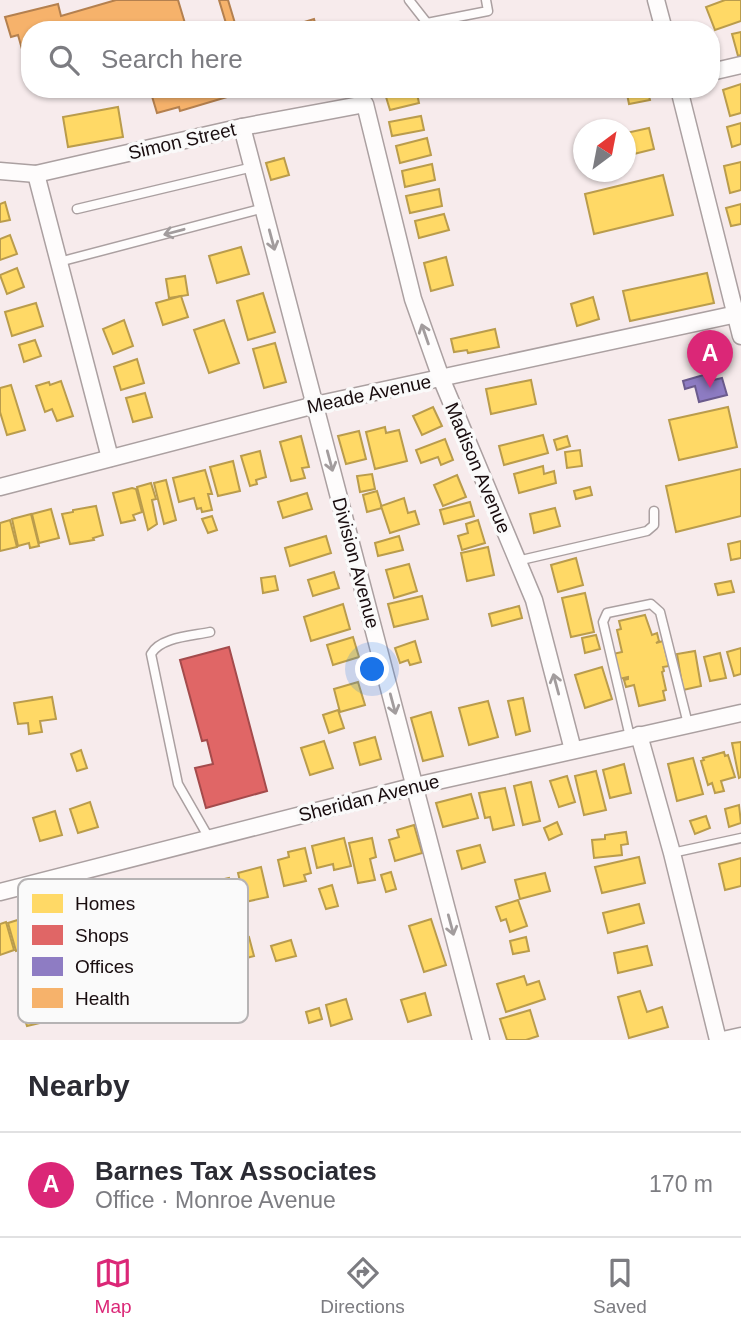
<!DOCTYPE html>
<html lang="en">
<head>
<meta charset="utf-8">
<style>
	:root { --surface:#fff; --page:#f7f7f7; --text:#2b2b33; --muted:#7c7c81; --line:#e1e1e2; --accent:#db2777 }
	body { margin:0; font-family:Arial,sans-serif; background:var(--page); color:var(--text) }
	.compass { position:absolute; left:573px; top:119px; width:63px; height:63px; border-radius:50%; background:var(--surface); box-shadow:0 2px 5px #0004; rotate:32deg }
	.you { position:absolute; left:373px; top:670px; width:24px; height:24px; margin:-18px; border:5px solid #fff; border-radius:50%; background:#1a73e8; box-shadow:0 0 0 10px #1a73e833 }
	.badge { display:grid; place-items:center; width:46px; height:46px; border-radius:50%; background:var(--accent); color:#fff; font-size:23px; font-weight:700 }
	.pin { position:absolute; translate:-50% -58px; filter:drop-shadow(0 2px 4px #0008) }
	.pin::after { content:''; position:absolute; top:37px; width:24px; height:21px; background:inherit; clip-path:polygon(0 0,100% 0,50% 100%) }
	.list { margin:0; padding:0; list-style:none }
	h2 { display:flex; justify-content:space-between; align-items:center; height:91px; margin:0; padding:0 28px; font-size:30px }
	h2 small { font-size:23px; font-weight:400; color:var(--muted) }
	.list li { display:grid; grid-template-columns:46px 1fr auto; gap:21px; align-items:center; box-sizing:border-box; height:105px; padding:0 28px; border-top:2px solid var(--line) }
	.list b { display:block; font-size:26px; white-space:nowrap }
	.list p { margin:0; font-size:23px; white-space:nowrap; color:var(--muted) }
	.list em { font-size:23px; font-style:normal; color:var(--muted) }
	.icon { flex:none; width:38px; height:38px; fill:none; stroke:currentColor; stroke-width:2; stroke-linecap:round; stroke-linejoin:round }
	.map { position:relative; flex:none; width:741px; height:1040px; overflow:hidden }
	.search { position:absolute; background:var(--surface); box-shadow:0 2px 5px #0004; left:21px; right:21px; top:21px; height:77px; display:flex; align-items:center; gap:18px; box-sizing:border-box; padding:0 24px; border-radius:28px; color:var(--muted); font-size:26px }
	.sheet { height:196px; background:var(--surface) }
	nav { display:flex; justify-content:space-around; align-items:center; box-sizing:border-box; height:98px; border-top:2px solid var(--line); background:var(--surface); font-size:19px; color:var(--muted) }
	nav a { display:grid; justify-items:center; gap:4px }
	nav .on { color:var(--accent) }
	.map>svg:first-child { display:block }
	.homes { fill:#ffd966; stroke:#ba9c4c; stroke-width:2 }
	.shops { fill:#e06666; stroke:#a44b4c; stroke-width:2 }
	.offices { fill:#8e7cc3; stroke:#6b5b8d; stroke-width:2 }
	.health { fill:#f6b26b; stroke:#b4804f; stroke-width:2 }
	.lines { fill:none; stroke-linecap:round; stroke-linejoin:round }
	.lane-casing { stroke:#aba0a1; stroke-width:11 }
	.street-casing { stroke:#aba0a1; stroke-width:19 }
	.lane { stroke:#fefcfc; stroke-width:8 }
	.street { stroke:#fefcfc; stroke-width:16 }
	.oneway { stroke:#a29c9d }
	.labels { text-anchor:middle; dominant-baseline:central; stroke-width:7; stroke-linejoin:round; paint-order:stroke }
	.street-label { font-size:19px; fill:#190d0f; stroke:#fafafa }
	.key { fill:#fafafa; stroke:#b6b3b4; stroke-width:2 }
	.key-label { font-size:19px; fill:#190d0f }
</style>
</head>
<body>
<div class="map">
<svg width="741" height="1040" viewBox="0 0 741 1040">
	<rect width="100%" height="100%" fill="#f7ebec"/>
	<g class="homes">
		<path d="M725,0H741V21L715,30L706,7Z"/>
		<path d="M741,32V55L738,56L732,34Z"/>
		<path d="M741,84V113L730,116L723,90Z"/>
		<path d="M416,89L419,103L390,110L386,97Z"/>
		<path d="M626,89H647L650,100L629,104Z"/>
		<path d="M118,107L123,137L68,147L63,117Z"/>
		<path d="M421,116L424,130L392,136L389,122Z"/>
		<path d="M741,123V144L732,147L727,127Z"/>
		<path d="M649,128L654,149L626,156V133Z"/>
		<path d="M427,138L431,155L400,163L396,146Z"/>
		<path d="M284,158L289,175L271,180L266,163Z"/>
		<path d="M741,162V190L730,193L724,166Z"/>
		<path d="M432,164L435,180L405,187L402,171Z"/>
		<path d="M663,175L673,215L594,234L585,194Z"/>
		<path d="M439,189L442,206L410,213L406,196Z"/>
		<path d="M5,202L10,220L0,222V204Z"/>
		<path d="M741,204V224L731,226L726,208Z"/>
		<path d="M444,214L449,230L419,238L415,221Z"/>
		<path d="M10,235L17,254L0,260V239Z"/>
		<path d="M241,247L249,274L217,283L209,256Z"/>
		<path d="M446,257L453,285L431,291L424,263Z"/>
		<path d="M17,268L24,287L7,294L0,275Z"/>
		<path d="M707,273L714,303L630,321L623,291Z"/>
		<path d="M185,276L188,295L169,298L166,279Z"/>
		<path d="M263,293L275,332L248,340L237,301Z"/>
		<path d="M181,296L188,317L163,325L156,303Z"/>
		<path d="M593,297L599,319L577,326L571,304Z"/>
		<path d="M36,303L43,326L12,336L5,312Z"/>
		<path d="M124,320L133,346L113,354L103,329Z"/>
		<path d="M224,320L239,363L209,373L194,330Z"/>
		<path d="M495,329L499,347L468,353L467,350L454,352L451,339Z"/>
		<path d="M35,340L41,356L24,362L19,345Z"/>
		<path d="M275,343L286,382L264,388L253,349Z"/>
		<path d="M137,359L144,383L121,390L114,367Z"/>
		<path d="M531,380L536,404L491,414L486,389Z"/>
		<path d="M61,381L73,416L57,421L52,409L45,412L36,386L49,382L50,385Z"/>
		<path d="M11,385L25,430L7,435L0,412V388Z"/>
		<path d="M145,393L152,417L133,422L126,398Z"/>
		<path d="M433,407L442,426L422,435L413,416Z"/>
		<path d="M728,407L737,447L679,460L669,420Z"/>
		<path d="M385,427L386,433L399,430L407,461L375,469L366,432Z"/>
		<path d="M359,431L366,459L346,464L338,436Z"/>
		<path d="M543,435L548,453L504,465L499,446Z"/>
		<path d="M301,436L309,467L302,468L305,478L291,481L280,442Z"/>
		<path d="M567,436L570,446L557,450L554,440Z"/>
		<path d="M445,439L453,460L441,465L438,457L421,463L416,450Z"/>
		<path d="M580,450L582,466L567,468L565,452Z"/>
		<path d="M260,451L266,477L256,480L257,484L250,486L241,456Z"/>
		<path d="M233,461L240,491L218,496L210,467Z"/>
		<path d="M543,466L544,474L554,471L556,483L519,493L514,474Z"/>
		<path d="M741,469V516L676,532L666,486Z"/>
		<path d="M205,470L212,494H208L212,510L202,512L201,508L197,509L194,498L179,502L173,478Z"/>
		<path d="M372,474L375,489L360,492L357,476Z"/>
		<path d="M457,475L466,497L443,506L434,485Z"/>
		<path d="M166,480L176,520L164,524L154,483Z"/>
		<path d="M151,483L156,499L152,500L157,524L148,530L137,487Z"/>
		<path d="M590,487L592,495L576,499L574,491Z"/>
		<path d="M132,488L136,489L142,512L133,515L135,520L121,523L113,493Z"/>
		<path d="M377,491L382,508L367,512L363,495Z"/>
		<path d="M307,493L312,509L283,518L278,502Z"/>
		<path d="M404,498L408,513L415,511L419,524L390,533L381,506Z"/>
		<path d="M470,502L474,516L444,524L440,510Z"/>
		<path d="M96,506L103,535L93,538L94,540L70,544L62,514L73,512V510Z"/>
		<path d="M555,508L560,526L534,533L530,514Z"/>
		<path d="M51,509L59,538L39,543L32,514Z"/>
		<path d="M31,514L39,546L30,548L29,543L18,546L12,519Z"/>
		<path d="M212,516L217,530L208,533L202,519Z"/>
		<path d="M10,520L17,547L0,551V523Z"/>
		<path d="M478,520L485,543L462,550L458,536L468,533L466,524Z"/>
		<path d="M326,536L331,553L290,566L285,548Z"/>
		<path d="M399,536L403,550L378,556L375,543Z"/>
		<path d="M741,541V558L731,560L728,544Z"/>
		<path d="M488,547L494,575L467,581L461,553Z"/>
		<path d="M576,558L583,585L558,592L551,565Z"/>
		<path d="M409,564L417,591L394,598L386,570Z"/>
		<path d="M334,572L339,588L313,596L308,580Z"/>
		<path d="M275,576L278,590L263,593L261,578Z"/>
		<path d="M731,581L734,592L718,595L715,584Z"/>
		<path d="M585,593L594,632L571,637L562,598Z"/>
		<path d="M422,596L428,619L394,627L388,604Z"/>
		<path d="M343,604L350,629L311,641L304,617Z"/>
		<path d="M519,606L522,618L492,626L489,614Z"/>
		<path d="M645,615L652,635L657,633L659,641L656,643L663,641L669,666L663,667L664,671L662,672L666,690L663,691L665,700L639,706L634,685L626,687L624,680L628,679V677L619,679L613,654L622,652L617,630L621,629L619,621Z"/>
		<path d="M596,635L600,649L585,653L582,638Z"/>
		<path d="M353,637L359,657L333,665L327,645Z"/>
		<path d="M415,641L421,662L410,665L408,660L400,663L395,648Z"/>
		<path d="M741,648V674L734,676L727,652Z"/>
		<path d="M695,651L701,686L683,690L677,654Z"/>
		<path d="M720,653L726,678L710,681L704,657Z"/>
		<path d="M602,667L612,699L585,708L575,675Z"/>
		<path d="M358,682L365,705L340,712L334,689Z"/>
		<path d="M52,697L56,719L40,721L42,732L29,734L28,723L18,724L14,703Z"/>
		<path d="M523,698L530,731L516,735L508,701Z"/>
		<path d="M488,701L498,737L469,745L459,708Z"/>
		<path d="M338,710L344,728L329,733L323,715Z"/>
		<path d="M431,712L443,756L423,761L411,718Z"/>
		<path d="M375,737L381,759L360,765L354,743Z"/>
		<path d="M324,741L333,768L310,775L301,748Z"/>
		<path d="M741,742V777L739,778L732,743Z"/>
		<path d="M81,750L87,768L77,771L71,754Z"/>
		<path d="M724,752L725,756L728,755L735,777L721,781L724,791L715,793L712,783L708,785L701,761L704,760L703,758Z"/>
		<path d="M693,758L703,794L677,801L668,764Z"/>
		<path d="M624,764L631,793L610,798L603,770Z"/>
		<path d="M596,771L606,810L584,815L575,776Z"/>
		<path d="M567,776L575,802L559,807L550,781Z"/>
		<path d="M531,782L540,821L523,825L514,786Z"/>
		<path d="M505,788L514,825L493,830L490,817L485,818L479,793Z"/>
		<path d="M471,794L478,818L443,827L436,803Z"/>
		<path d="M90,802L98,827L78,833L70,809Z"/>
		<path d="M739,805L741,823L729,827L725,809Z"/>
		<path d="M55,811L62,835L40,841L33,818Z"/>
		<path d="M706,816L710,828L695,834L690,821Z"/>
		<path d="M557,822L562,834L549,840L544,828Z"/>
		<path d="M414,825L422,853L395,861L389,840L399,837L397,830Z"/>
		<path d="M626,832L628,844L621,845L622,855L594,858L592,840L605,839V835Z"/>
		<path d="M344,838L351,866L334,870L333,864L317,868L312,846Z"/>
		<path d="M372,838L376,857L370,859L375,880L358,883L349,843Z"/>
		<path d="M480,845L485,862L462,869L457,851Z"/>
		<path d="M305,848L311,873L304,875L306,881L284,886L278,860L289,857L288,852Z"/>
		<path d="M639,857L645,883L602,893L595,867Z"/>
		<path d="M741,858V886L725,890L719,864Z"/>
		<path d="M261,867L268,897L245,902L238,873Z"/>
		<path d="M391,872L396,889L386,892L381,875Z"/>
		<path d="M545,873L550,891L520,899L515,880Z"/>
		<path d="M229,878L237,911L219,915L211,882Z"/>
		<path d="M332,885L338,906L326,909L319,889Z"/>
		<path d="M518,900L527,926L510,932L506,919L501,921L496,907Z"/>
		<path d="M639,904L644,923L608,933L603,913Z"/>
		<path d="M24,918L32,946L16,951L8,923Z"/>
		<path d="M431,919L446,965L424,972L409,926Z"/>
		<path d="M6,922L14,950L0,955V924Z"/>
		<path d="M249,937L254,956L239,960L234,941Z"/>
		<path d="M526,937L529,951L513,954L510,941Z"/>
		<path d="M291,940L296,956L276,961L271,946Z"/>
		<path d="M647,946L652,965L618,973L614,953Z"/>
		<path d="M524,976L527,985L539,981L545,999L506,1012L497,984Z"/>
		<path d="M640,991L647,1012L662,1007L668,1027L629,1038L618,997Z"/>
		<path d="M425,993L431,1015L408,1022L401,1000Z"/>
		<path d="M346,999L352,1019L331,1026L326,1005Z"/>
		<path d="M38,1000L44,1022L27,1026L20,1005Z"/>
		<path d="M319,1008L322,1019L309,1023L306,1012Z"/>
		<path d="M530,1010L538,1036L526,1040H507L500,1019Z"/>
	</g>
	<path class="shops" d="M229,647L267,791L206,808L195,768L213,764L207,740L202,741L180,660Z"/>
	<path class="offices" d="M707,374L709,381L722,378L727,395L699,402L695,386L685,389L683,381Z"/>
	<g class="health">
		<path d="M116,0H178L187,30H141L140,26L128,30H30L29,74L18,35L11,37L5,17L58,4L61,16Z"/>
		<path d="M219,0H228L237,30H228Z"/>
		<path d="M314,19L317,30H278Z"/>
		<path d="M160,89H254L180,111L179,107L157,113L151,93Z"/>
	</g>
	<g class="lines">
		<g class="lane-casing">
			<g id="lane">
				<path d="M409,0L427,23L488,11L486,0"/>
				<path d="M77,209L253,167"/>
				<path d="M59,262L264,208"/>
				<path d="M517,561L647,531L654,525V511"/>
				<path d="M630,737L603,622L607,613L651,604L660,612L688,724"/>
				<path d="M209,838L178,784L151,654C160,637 192,636 210,632"/>
				<path d="M672,853L741,838"/>
			</g>
		</g>
		<g class="street-casing">
			<g id="street">
				<path d="M656,0L664,30"/>
				<path d="M711,72L741,65"/>
				<path d="M679,89L741,336"/>
				<path d="M242,127L481,1040"/>
				<path d="M0,171L36,174L242,127L365,104L413,299L441,378L534,600L573,750"/>
				<path d="M36,174L110,458"/>
				<path d="M0,487L315,405L741,313"/>
				<path d="M639,735L672,853L718,1040"/>
				<path d="M0,892L415,786L741,713"/>
				<path d="M723,1040L741,1036"/>
			</g>
		</g>
		<use href="#lane" class="lane"/>
		<use href="#street" class="street"/>
	</g>
	<defs><path id="oneway-shaft" d="M-6 0H5M1.5-3L5.5 0L1.5 3" fill="none" stroke-width="1.6" stroke-linecap="round" stroke-linejoin="round" transform="scale(1.75)"/></defs>
	<g class="oneway">
		<use href="#oneway-shaft" transform="translate(174 232) rotate(165)"/>
		<use href="#oneway-shaft" transform="translate(272 240) rotate(75)"/>
		<use href="#oneway-shaft" transform="translate(425 334) rotate(-109)"/>
		<use href="#oneway-shaft" transform="translate(330 461) rotate(75)"/>
		<use href="#oneway-shaft" transform="translate(556 684) rotate(-105)"/>
		<use href="#oneway-shaft" transform="translate(393 704) rotate(75)"/>
		<use href="#oneway-shaft" transform="translate(451 925) rotate(75)"/>
	</g>
	<g class="labels">
		<g class="street-label">
			<text transform="translate(182 141) rotate(-13)">Simon Street</text>
			<text transform="translate(369 394) rotate(-12)">Meade Avenue</text>
			<text transform="translate(478 468) rotate(67)">Madison Avenue</text>
			<text transform="translate(356 563) rotate(75)">Division Avenue</text>
			<text transform="translate(369 798) rotate(-14)">Sheridan Avenue</text>
		</g>
	</g>
	<rect x="18" y="879" width="230" height="144" rx="10" class="key"/>
	<rect x="32" y="894" width="31" height="19" fill="#ffd966"/>
	<rect x="32" y="925" width="31" height="20" fill="#e06666"/>
	<rect x="32" y="957" width="31" height="19" fill="#8e7cc3"/>
	<rect x="32" y="988" width="31" height="20" fill="#f6b26b"/>
	<g class="key-label">
		<text x="75" y="910">Homes</text>
		<text x="75" y="942">Shops</text>
		<text x="75" y="973">Offices</text>
		<text x="75" y="1005">Health</text>
	</g>
</svg>
<svg class="compass" viewBox="-18 -18 36 36"><path d="M0-13l5 13h-10z" fill="#e53935"/><path d="M0 13l5-13h-10z" fill="#7c7c81"/></svg>
<div class="you"></div>
<div class="pin badge" style="left:710px;top:388px">A</div>
<div class="search"><svg class="icon" aria-label="search" viewBox="0 0 24 24"><circle cx="10" cy="10" r="6"/><path d="M15 15l6 6"/></svg>Search here</div>
</div>
<section class="sheet">
<h2>Nearby<small></small></h2>
<ul class="list">
<li><span class="badge">A</span><div><b>Barnes Tax Associates</b><p>Office · Monroe Avenue</p></div><em>170 m</em></li>
</ul>
</section>
<nav>
<a class="on"><svg class="icon" aria-label="map" viewBox="0 0 24 24"><path d="M3 6l6-2 6 2 6-2v14l-6 2-6-2-6 2zM9 4v14M15 6v14"/></svg>Map</a>
<a><svg class="icon" aria-label="directions" viewBox="0 0 24 24"><path d="M12 3l9 9-9 9-9-9zM9 14v-3h6M13 9l2 2-2 2"/></svg>Directions</a>
<a><svg class="icon" aria-label="saved" viewBox="0 0 24 24"><path d="M7 4h10v16l-5-4-5 4z"/></svg>Saved</a>
</nav>
</body>
</html>
